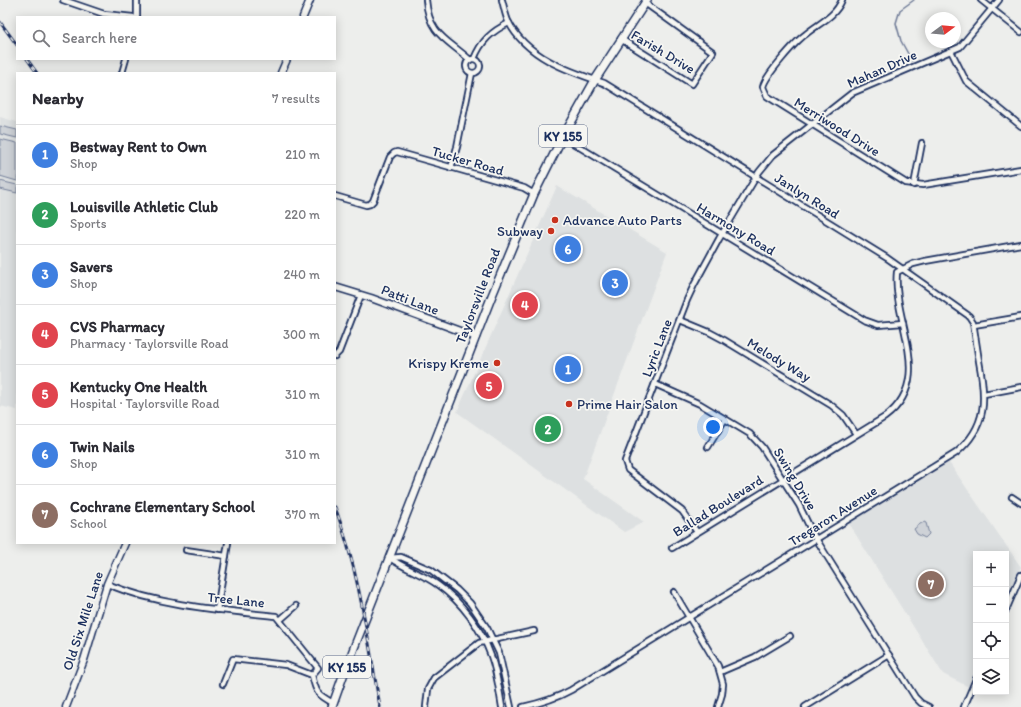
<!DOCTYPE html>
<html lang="en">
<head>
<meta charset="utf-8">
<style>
	:root { --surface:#fff; --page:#f7f7f7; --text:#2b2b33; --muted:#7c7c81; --line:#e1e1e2; --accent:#7c3aed }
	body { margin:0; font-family:Itim,sans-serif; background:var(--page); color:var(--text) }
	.controls { position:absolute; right:12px; bottom:12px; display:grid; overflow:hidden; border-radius:0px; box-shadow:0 2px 10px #0003 }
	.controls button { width:36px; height:36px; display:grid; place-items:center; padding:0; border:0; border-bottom:1px solid var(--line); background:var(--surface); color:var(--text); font:20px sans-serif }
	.compass { position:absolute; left:925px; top:12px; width:36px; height:36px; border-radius:50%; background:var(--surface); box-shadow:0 2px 10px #0003; rotate:74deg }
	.you { position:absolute; left:713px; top:427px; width:14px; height:14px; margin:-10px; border:3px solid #fff; border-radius:50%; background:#1a73e8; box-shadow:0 0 0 6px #1a73e833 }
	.badge { display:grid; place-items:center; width:26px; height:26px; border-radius:50%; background:var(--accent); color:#fff; font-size:13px; font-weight:700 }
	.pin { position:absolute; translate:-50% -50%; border:2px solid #fff; box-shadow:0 1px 4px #0006 }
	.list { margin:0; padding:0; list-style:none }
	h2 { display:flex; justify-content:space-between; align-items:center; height:52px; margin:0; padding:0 16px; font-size:17px }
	h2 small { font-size:13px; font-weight:400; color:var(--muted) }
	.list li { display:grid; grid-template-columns:26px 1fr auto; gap:12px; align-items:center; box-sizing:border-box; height:60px; padding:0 16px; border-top:1px solid var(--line) }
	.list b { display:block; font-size:15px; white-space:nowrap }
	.list p { margin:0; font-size:13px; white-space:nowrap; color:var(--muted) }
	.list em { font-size:13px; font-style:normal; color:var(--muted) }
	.icon { flex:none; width:22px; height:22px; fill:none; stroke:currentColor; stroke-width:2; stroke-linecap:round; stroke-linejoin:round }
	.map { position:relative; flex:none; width:1021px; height:707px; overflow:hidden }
	.search { position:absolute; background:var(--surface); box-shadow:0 2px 10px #0003; left:16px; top:16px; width:320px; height:44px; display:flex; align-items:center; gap:10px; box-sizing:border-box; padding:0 14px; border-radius:0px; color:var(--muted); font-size:15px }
	.panel { position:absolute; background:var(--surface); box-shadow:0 2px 10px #0003; left:16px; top:72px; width:320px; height:472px; border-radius:0px }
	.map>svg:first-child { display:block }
	.built { fill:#dde0e1 }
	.park { fill:#ced2d7; stroke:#74809a }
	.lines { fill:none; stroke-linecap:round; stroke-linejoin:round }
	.stream { stroke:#6e7a96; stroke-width:1.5 }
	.street-casing { stroke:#1b2f5e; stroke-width:8 }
	.secondary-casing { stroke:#1b2f5e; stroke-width:9 }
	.primary-casing { stroke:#1b2f5e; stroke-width:10 }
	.street { stroke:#f6f6f2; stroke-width:4.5 }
	.secondary { stroke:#f6f6f2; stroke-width:6 }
	.primary { stroke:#f6f6f2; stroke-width:7 }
	.rail-casing { stroke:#1b2f5e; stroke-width:3 }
	.rail { stroke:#f6f6f2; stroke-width:1.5; stroke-dasharray:4.5; stroke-linecap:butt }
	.poi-dot { fill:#c8321e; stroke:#f6f6f2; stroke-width:1.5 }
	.labels { text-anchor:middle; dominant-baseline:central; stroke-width:3.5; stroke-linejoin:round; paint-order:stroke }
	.shield { fill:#f6f6f2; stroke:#5d6b8a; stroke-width:1 }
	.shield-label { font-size:13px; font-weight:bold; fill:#1b2f5e }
	.street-label { font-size:14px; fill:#1b2f5e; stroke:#f6f6f2 }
	.poi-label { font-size:14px; fill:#1b2f5e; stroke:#f6f6f2; text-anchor:start }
</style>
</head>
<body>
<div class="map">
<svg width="1021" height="707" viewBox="0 0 1021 707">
	<rect width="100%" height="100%" fill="#edeeec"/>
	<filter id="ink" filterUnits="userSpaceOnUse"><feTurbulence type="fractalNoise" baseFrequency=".025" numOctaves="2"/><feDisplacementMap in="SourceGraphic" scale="8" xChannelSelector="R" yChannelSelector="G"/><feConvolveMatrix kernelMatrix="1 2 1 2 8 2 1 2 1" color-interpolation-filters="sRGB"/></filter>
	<g filter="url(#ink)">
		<g class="built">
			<path d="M0,117L17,122V410L0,406Z"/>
			<path d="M557,186L667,252L583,479L644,522L624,532L457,412Z"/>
			<path d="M948,461L1021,567L1006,601V554H976V670L969,687L943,674L848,522Z"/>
		</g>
		<g class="park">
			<path d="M0,126L17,130V138L0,134Z"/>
			<path d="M0,139L17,143V181L0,176Z"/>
			<path d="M0,181L17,185V193L0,189Z"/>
			<path d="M924,522L926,523L929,534L925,538L917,534L914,529L920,524Z"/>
		</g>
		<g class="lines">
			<path class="stream" d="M912,61L901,41L896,23L900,10L914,0"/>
			<g class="street-casing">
				<g id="street">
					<path d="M63,0L104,14L133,17"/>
					<path d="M426,0C429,35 447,39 470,60"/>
					<path d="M502,0C504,7 505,14 508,21C526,57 568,71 604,83L887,258L969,316L973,322C975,335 977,348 979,361C986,398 988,426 956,453L571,690C555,699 541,703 523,707"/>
					<path d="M842,0C835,17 819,23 806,34C796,41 765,76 763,87L767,96L906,183L923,185L1021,169"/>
					<path d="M981,0L1021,32"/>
					<path d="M137,17V0"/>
					<path d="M621,39L692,84L713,52L645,3"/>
					<path d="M951,51L966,81L1021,126"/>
					<path d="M474,59C481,41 492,31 509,23"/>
					<circle cx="473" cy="66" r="7"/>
					<path d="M122,73L126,59"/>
					<path d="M563,137L864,320L878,325L903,323"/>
					<path d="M451,168L457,147L472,73"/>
					<path d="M914,185L922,143"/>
					<path d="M335,196L366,205L370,204L373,201L390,157L394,153L397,152L524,188L534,194"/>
					<path d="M680,320L709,332L724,340L831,405L843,415L856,434"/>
					<path d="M974,325L1021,317"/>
					<path d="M335,356L339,352L361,295"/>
					<path d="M655,384L700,404L750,434L762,447L799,505L813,534L915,697L921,703L929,707"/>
					<path d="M984,394L1021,387"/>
					<path d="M708,447L725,419"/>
					<path d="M1012,497L1021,503"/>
					<path d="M697,532L682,511L628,470L625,461L687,300L694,285L719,239L759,172L773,155L852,93L960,47L999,0"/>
					<path d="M672,548L885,417C936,379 892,322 897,272L913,264L925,261L1021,244"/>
					<path d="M186,550L226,556"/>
					<path d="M390,558L401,557L431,570L457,590L470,603L487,628L499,653L511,707"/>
					<path d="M390,558C405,569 423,574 438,585C462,602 481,628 491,656C497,672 499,690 502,707"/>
					<path d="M107,584C161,606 219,610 276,616L318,668L312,675C316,693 317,694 333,703"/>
					<path d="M674,592L718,666L723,684L722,694L718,707"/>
					<path d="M217,610L228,543"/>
					<path d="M1006,610L1021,575"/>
					<path d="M280,620L296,606"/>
					<path d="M720,672L755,657L790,636"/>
					<path d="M223,684L233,659L286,665L312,675"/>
					<path d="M426,707L428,689L434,678L479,643L534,631"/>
					<path d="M805,707L889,655"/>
					<path d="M964,707L976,679"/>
				</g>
			</g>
			<g class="secondary-casing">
				<g id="secondary">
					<path d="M303,17L310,0"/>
					<path d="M281,73L287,59"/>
					<path d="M335,287L371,298L476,337"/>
					<path d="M66,707L84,660L107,584L125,543"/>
				</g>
			</g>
			<g class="primary-casing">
				<path id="primary" d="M332,707L343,676L491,298L534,194L559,144L595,80L647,0"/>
			</g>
			<use href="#street" class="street"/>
			<use href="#secondary" class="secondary"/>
			<use href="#primary" class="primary"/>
			<g class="rail-casing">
				<g id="rail">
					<path d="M0,22L17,45"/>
					<path d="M27,59L37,73"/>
					<path d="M335,507C359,571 368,640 380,707"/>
				</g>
			</g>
			<use href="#rail" class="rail"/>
		</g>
	</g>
	<g class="poi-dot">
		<circle cx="555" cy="220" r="4"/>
		<circle cx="551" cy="231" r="4"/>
		<circle cx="497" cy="363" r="4"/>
		<circle cx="569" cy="404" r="4"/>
	</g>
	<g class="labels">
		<g class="shield">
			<rect x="539" y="125" width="48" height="22" rx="3"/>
			<rect x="323" y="656" width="48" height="22" rx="3"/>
		</g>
		<g class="shield-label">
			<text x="563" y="136">KY 155</text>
			<text x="347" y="667">KY 155</text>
		</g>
		<g class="street-label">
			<text transform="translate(663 52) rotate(31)">Farish Drive</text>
			<text transform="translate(882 69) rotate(-24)">Mahan Drive</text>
			<text transform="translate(837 127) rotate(32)">Merriwood Drive</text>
			<text transform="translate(468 161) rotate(16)">Tucker Road</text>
			<text transform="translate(807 196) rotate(32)">Janlyn Road</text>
			<text transform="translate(736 229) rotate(31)">Harmony Road</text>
			<text transform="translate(478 296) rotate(-69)">Taylorsville Road</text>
			<text transform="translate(410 300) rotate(21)">Patti Lane</text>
			<text transform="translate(657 348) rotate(-69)">Lyric Lane</text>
			<text transform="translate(779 360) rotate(31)">Melody Way</text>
			<text transform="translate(795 479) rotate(59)">Swing Drive</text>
			<text transform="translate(718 506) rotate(-32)">Ballad Boulevard</text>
			<text transform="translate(833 516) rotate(-32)">Tregaron Avenue</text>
			<text transform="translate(236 600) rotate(6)">Tree Lane</text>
			<text transform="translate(83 621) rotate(-72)">Old Six Mile Lane</text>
		</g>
		<g class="poi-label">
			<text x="563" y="220">Advance Auto Parts</text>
			<text x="543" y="231" text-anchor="end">Subway</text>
			<text x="489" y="363" text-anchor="end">Krispy Kreme</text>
			<text x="577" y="404">Prime Hair Salon</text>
		</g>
	</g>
</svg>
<div class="controls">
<button>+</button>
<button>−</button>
<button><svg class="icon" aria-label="locate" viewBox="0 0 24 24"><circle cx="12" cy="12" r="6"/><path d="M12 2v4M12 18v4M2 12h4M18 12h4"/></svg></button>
<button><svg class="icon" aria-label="layers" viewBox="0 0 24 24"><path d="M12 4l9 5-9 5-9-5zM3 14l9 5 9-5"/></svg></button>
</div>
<svg class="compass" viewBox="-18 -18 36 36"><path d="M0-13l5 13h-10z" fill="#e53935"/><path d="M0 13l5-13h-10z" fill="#7c7c81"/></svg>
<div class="you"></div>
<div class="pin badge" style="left:568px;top:369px;background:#3f7fe0">1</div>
<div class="pin badge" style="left:548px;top:429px;background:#2e9e5b">2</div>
<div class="pin badge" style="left:615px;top:283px;background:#3f7fe0">3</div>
<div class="pin badge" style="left:525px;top:305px;background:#e0444e">4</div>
<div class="pin badge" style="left:489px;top:386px;background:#e0444e">5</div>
<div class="pin badge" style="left:568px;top:249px;background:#3f7fe0">6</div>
<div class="pin badge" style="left:931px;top:584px;background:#8d6e63">7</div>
<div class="search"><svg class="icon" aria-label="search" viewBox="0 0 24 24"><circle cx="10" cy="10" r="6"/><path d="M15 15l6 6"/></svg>Search here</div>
<section class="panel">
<h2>Nearby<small>7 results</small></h2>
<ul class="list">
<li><span class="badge" style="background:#3f7fe0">1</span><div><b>Bestway Rent to Own</b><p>Shop</p></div><em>210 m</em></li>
<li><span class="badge" style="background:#2e9e5b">2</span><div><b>Louisville Athletic Club</b><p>Sports</p></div><em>220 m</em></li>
<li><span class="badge" style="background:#3f7fe0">3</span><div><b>Savers</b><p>Shop</p></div><em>240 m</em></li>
<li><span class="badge" style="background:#e0444e">4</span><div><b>CVS Pharmacy</b><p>Pharmacy · Taylorsville Road</p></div><em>300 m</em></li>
<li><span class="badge" style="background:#e0444e">5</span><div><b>Kentucky One Health</b><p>Hospital · Taylorsville Road</p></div><em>310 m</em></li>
<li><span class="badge" style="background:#3f7fe0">6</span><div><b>Twin Nails</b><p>Shop</p></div><em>310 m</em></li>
<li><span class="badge" style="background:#8d6e63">7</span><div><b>Cochrane Elementary School</b><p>School</p></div><em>370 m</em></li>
</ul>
</section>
</div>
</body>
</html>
